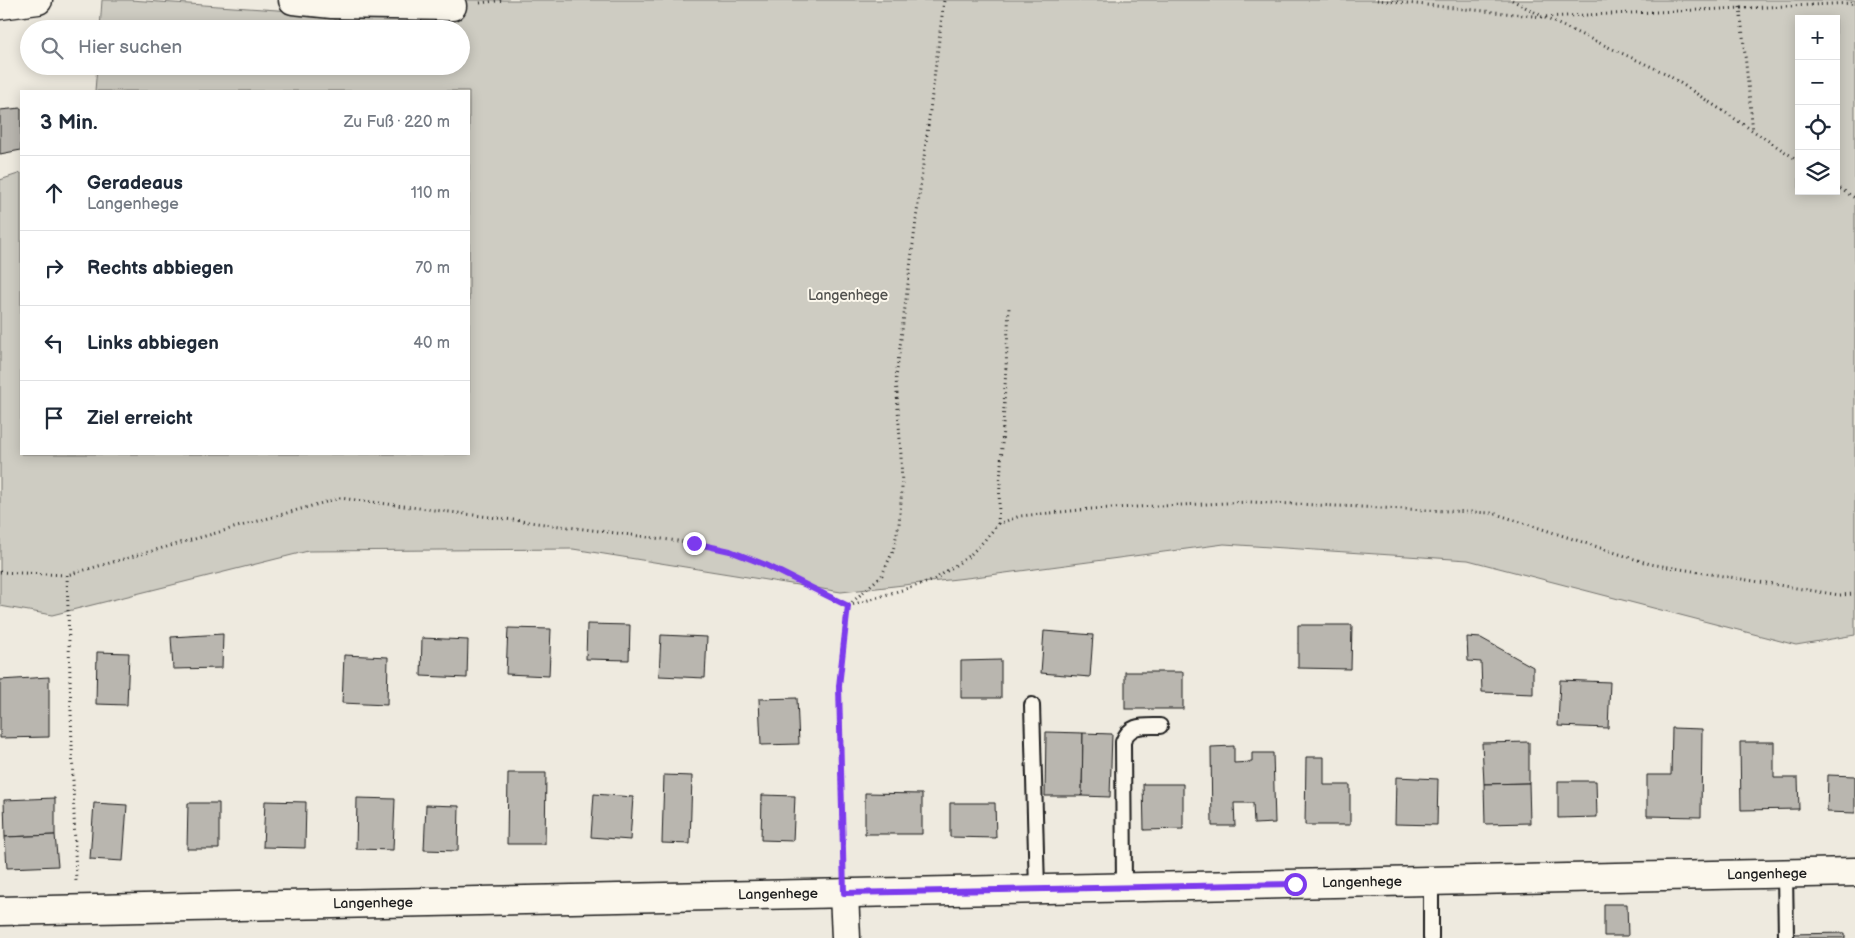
<!DOCTYPE html>
<html lang="de">
<head>
<meta charset="utf-8">
<style>
	:root { --surface:#fff; --page:#f2f2f3; --text:#1f2937; --muted:#747a83; --line:#e0e1e3 }
	body { margin:0; font-family:"Balsamiq Sans",sans-serif; background:var(--page); color:var(--text) }
	.controls { position:absolute; right:15px; top:15px; display:grid; overflow:hidden; border-radius:0px; box-shadow:0 2px 12px #0003 }
	.controls button { width:45px; height:45px; display:grid; place-items:center; padding:0; border:0; border-bottom:1px solid var(--line); background:var(--surface); color:var(--text); font:25px sans-serif }
	.stop { position:absolute; width:15px; height:15px; margin:-11px; border:4px solid #7c3aed; border-radius:50%; background:#fff }
	.stop.end { background:#7c3aed; border-color:#fff; box-shadow:0 1px 5px #0008 }
	.list { margin:0; padding:0; list-style:none }
	h2 { display:flex; justify-content:space-between; align-items:center; height:65px; margin:0; padding:0 20px; font-size:21px }
	h2 small { font-size:16px; font-weight:400; color:var(--muted) }
	.list li { display:grid; grid-template-columns:32px 1fr auto; gap:15px; align-items:center; box-sizing:border-box; height:75px; padding:0 20px; border-top:1px solid var(--line) }
	.list b { display:block; font-size:19px; white-space:nowrap }
	.list p { margin:0; font-size:16px; white-space:nowrap; color:var(--muted) }
	.list em { font-size:16px; font-style:normal; color:var(--muted) }
	.icon { flex:none; width:28px; height:28px; fill:none; stroke:currentColor; stroke-width:2; stroke-linecap:round; stroke-linejoin:round }
	.map { position:relative; flex:none; width:1855px; height:938px; overflow:hidden }
	.search { position:absolute; background:var(--surface); box-shadow:0 2px 12px #0003; left:20px; top:20px; width:450px; height:55px; display:flex; align-items:center; gap:12px; box-sizing:border-box; padding:0 18px; border-radius:28px; color:var(--muted); font-size:19px }
	.panel { position:absolute; background:var(--surface); box-shadow:0 2px 12px #0003; left:20px; top:90px; width:450px; height:365px; border-radius:0px }
	.map>svg:first-child { display:block }
	.green { fill:#ceccc2; stroke:#75746f; fill-rule:evenodd }
	.building { fill:#b9b6af; stroke:#1c1c1c }
	.lines { fill:none; stroke-linecap:round; stroke-linejoin:round }
	.lane-casing { stroke:#1c1c1c; stroke-width:18 }
	.street-casing { stroke:#1c1c1c; stroke-width:31 }
	.path { stroke:#1c1c1c; stroke-width:3; stroke-dasharray:1 4; stroke-linecap:butt }
	.lane { stroke:#fbf7ec; stroke-width:14 }
	.street { stroke:#fbf7ec; stroke-width:28 }
	.route { stroke:#7c3aed; stroke-width:6 }
	.labels { text-anchor:middle; dominant-baseline:central; stroke-width:4; stroke-linejoin:round; paint-order:stroke }
	.park-label { font-size:14px; fill:#51514e; stroke:#fbf7ec }
	.street-label { font-size:14px; fill:#1c1c1c; stroke:#fbf7ec }
</style>
</head>
<body>
<div class="map">
<svg width="1855" height="938" viewBox="0 0 1855 938">
	<rect width="100%" height="100%" fill="#eeeadf"/>
	<filter id="ink" filterUnits="userSpaceOnUse"><feTurbulence type="fractalNoise" baseFrequency=".02" numOctaves="2"/><feDisplacementMap in="SourceGraphic" scale="10" xChannelSelector="R" yChannelSelector="G"/><feConvolveMatrix kernelMatrix="1 2 1 2 8 2 1 2 1" color-interpolation-filters="sRGB"/></filter>
	<g filter="url(#ink)">
		<path class="green" d="M102,0H130L395,18L387,0H1855V635L1796,645L1468,560L1224,544L975,577L841,592L573,549L308,551L52,615L0,606V180L21,173V454H469V91H95L97,66H461V29H100ZM1799,19H1836V191H1799Z"/>
		<g class="building">
			<path d="M21,108V150L0,154V110Z"/>
			<path d="M587,624L630,625L629,660L586,659Z"/>
			<path d="M1298,625H1352L1351,669L1298,668Z"/>
			<path d="M508,628L551,629L549,676L506,674Z"/>
			<path d="M1044,631L1093,635L1090,677L1041,673Z"/>
			<path d="M223,634L222,668L173,669L171,637Z"/>
			<path d="M661,635L707,637L705,678L659,676Z"/>
			<path d="M1467,637L1481,638L1533,667V694L1482,692L1481,662L1468,661Z"/>
			<path d="M422,638L468,640L467,678L421,676Z"/>
			<path d="M97,652L129,653L127,705L96,704Z"/>
			<path d="M344,655L388,657L387,705L342,703Z"/>
			<path d="M1001,660V698H961V661Z"/>
			<rect x="1125" y="672" width="58" height="37"/>
			<path d="M49,677V737L0,738V680Z"/>
			<path d="M1560,680L1610,682L1608,728L1558,726Z"/>
			<path d="M797,698L799,744L761,745L759,699Z"/>
			<path d="M1672,728L1702,729L1701,817L1647,816V775H1671Z"/>
			<path d="M1046,732L1083,733L1082,796H1045Z"/>
			<path d="M1083,733L1112,734L1110,797L1082,796Z"/>
			<path d="M1529,742V783L1484,784L1482,743Z"/>
			<path d="M1740,742H1774V778H1798L1799,809L1741,810Z"/>
			<path d="M1234,746V763L1252,762V753H1273L1275,823L1254,824L1253,803H1234L1235,826H1212L1211,747Z"/>
			<path d="M1306,757H1324V785H1350V825H1305Z"/>
			<path d="M508,773H546L545,844H507Z"/>
			<path d="M664,775L692,776L690,844L662,843Z"/>
			<path d="M1828,775L1855,776V813L1827,812Z"/>
			<path d="M1396,777L1438,779L1437,825L1395,824Z"/>
			<path d="M1558,781H1596L1597,817L1558,818Z"/>
			<path d="M1529,783L1530,823L1485,824L1484,784Z"/>
			<path d="M1143,784H1183V829L1144,830Z"/>
			<path d="M865,793L922,794V834H865Z"/>
			<path d="M594,794L633,797L630,840L591,837Z"/>
			<path d="M762,795L795,796L793,841L761,840Z"/>
			<path d="M55,798V835L5,837L4,800Z"/>
			<path d="M357,798L395,799L393,850L356,849Z"/>
			<path d="M265,801L306,802L305,848L263,847Z"/>
			<path d="M94,803L127,805L123,861L90,859Z"/>
			<path d="M188,803H219V849H187Z"/>
			<path d="M950,803H995L996,838L950,837Z"/>
			<path d="M426,805L459,806L458,851L424,850Z"/>
			<path d="M55,835L58,866L7,868L5,837Z"/>
			<path d="M1604,904H1627L1628,936H1604Z"/>
			<path d="M1845,933V938H1791V934Z"/>
		</g>
		<g class="lines">
			<g class="lane-casing">
				<g id="lane">
					<path d="M1032,705L1037,889"/>
					<path d="M1785,874L1786,938"/>
					<path d="M1124,887L1123,742C1129,724 1143,726 1160,726"/>
					<path d="M1431,938V881"/>
				</g>
			</g>
			<g class="street-casing">
				<g id="street">
					<path d="M293,0L332,4L452,6"/>
					<path d="M0,5L38,0"/>
					<path d="M844,893L846,938"/>
					<path d="M0,911L1855,872"/>
				</g>
			</g>
			<g class="path">
				<path d="M1377,0L1543,17L1855,3"/>
				<path d="M1512,0L1540,15"/>
				<path d="M480,3L504,0"/>
				<path d="M1740,7L1753,131"/>
				<path d="M1545,18L1665,73L1799,161"/>
				<path d="M1836,186L1855,198"/>
				<path d="M998,524L1009,308"/>
				<path d="M0,572L67,575L340,498L694,543L730,551L766,565L848,606L932,581L969,556L984,541L998,524L1020,516L1090,509L1250,502L1493,513L1650,564L1839,595L1855,594"/>
				<path d="M67,575L76,882"/>
				<path d="M843,865L839,687L846,618L848,606L882,575L893,551L899,524L902,489L901,455L896,378L944,0"/>
			</g>
			<use href="#lane" class="lane"/>
			<use href="#street" class="street"/>
		</g>
	</g>
	<g class="lines" filter="url(#ink)">
		<path class="route" d="M694,543L730,551L766,565L848,606L839,686L844,893L1295,884"/>
	</g>
	<g class="labels">
		<g class="park-label">
			<text x="848" y="295">Langenhege</text>
		</g>
		<g class="street-label">
			<text transform="translate(1767 874) rotate(-1)">Langenhege</text>
			<text transform="translate(1362 882) rotate(-1)">Langenhege</text>
			<text transform="translate(778 894) rotate(-1)">Langenhege</text>
			<text transform="translate(373 903) rotate(-1)">Langenhege</text>
		</g>
	</g>
</svg>
<div class="controls">
<button>+</button>
<button>−</button>
<button><svg class="icon" aria-label="locate" viewBox="0 0 24 24"><circle cx="12" cy="12" r="6"/><path d="M12 2v4M12 18v4M2 12h4M18 12h4"/></svg></button>
<button><svg class="icon" aria-label="layers" viewBox="0 0 24 24"><path d="M12 4l9 5-9 5-9-5zM3 14l9 5 9-5"/></svg></button>
</div>
<div class="stop" style="left:1295px;top:884px"></div>
<div class="stop end" style="left:694px;top:543px"></div>
<div class="search"><svg class="icon" aria-label="search" viewBox="0 0 24 24"><circle cx="10" cy="10" r="6"/><path d="M15 15l6 6"/></svg>Hier suchen</div>
<section class="panel">
<h2>3 Min.<small>Zu Fuß · 220 m</small></h2>
<ul class="list">
<li><svg class="icon" aria-label="ahead" viewBox="0 0 24 24"><path d="M12 20V5M6 11l6-6 6 6"/></svg><div><b>Geradeaus</b><p>Langenhege</p></div><em>110 m</em></li>
<li><svg class="icon" aria-label="right" viewBox="0 0 24 24"><path d="M7 20v-9h11M14 6l5 5-5 5"/></svg><div><b>Rechts abbiegen</b></div><em>70 m</em></li>
<li><svg class="icon" aria-label="left" viewBox="0 0 24 24"><path d="M17 20v-9H6M10 6l-5 5 5 5"/></svg><div><b>Links abbiegen</b></div><em>40 m</em></li>
<li><svg class="icon" aria-label="arrive" viewBox="0 0 24 24"><path d="M6 21V4h12l-3 4 3 4H6"/></svg><div><b>Ziel erreicht</b></div></li>
</ul>
</section>
</div>
</body>
</html>
